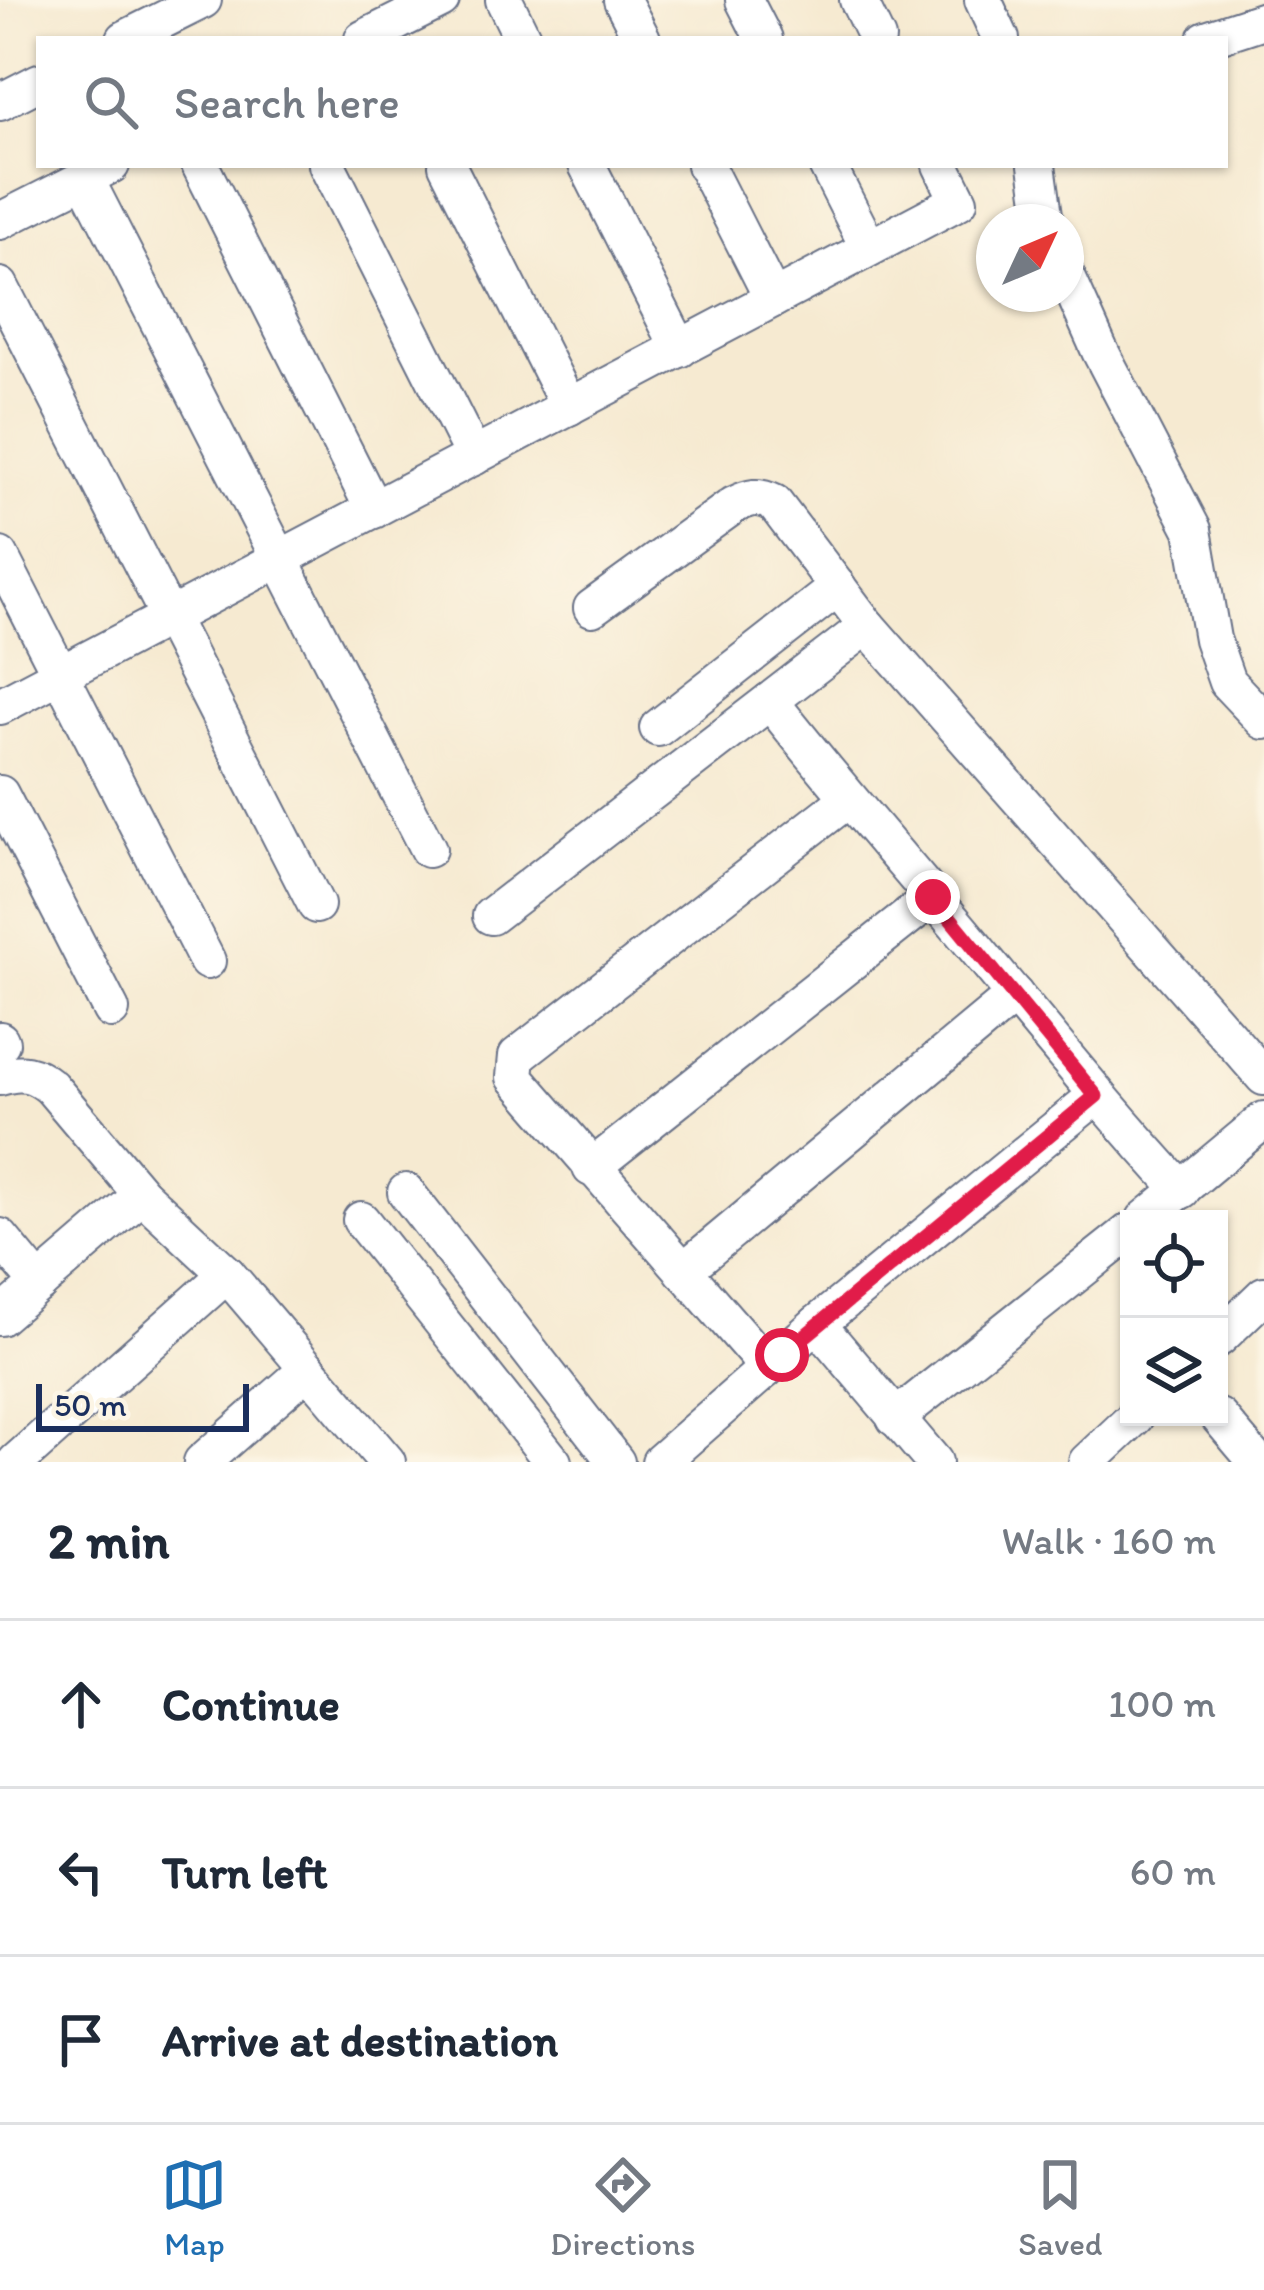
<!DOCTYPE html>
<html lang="en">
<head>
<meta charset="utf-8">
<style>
	:root { --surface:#fff; --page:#f2f2f3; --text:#1f2937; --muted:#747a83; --line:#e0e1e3; --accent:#1f6fb2 }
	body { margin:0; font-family:Itim,sans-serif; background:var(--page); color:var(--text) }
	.controls { position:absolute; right:36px; bottom:36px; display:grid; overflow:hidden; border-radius:0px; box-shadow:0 3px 9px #0004 }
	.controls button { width:108px; height:108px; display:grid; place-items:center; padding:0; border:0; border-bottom:3px solid var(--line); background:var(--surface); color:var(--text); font:60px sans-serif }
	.compass { position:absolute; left:976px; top:204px; width:108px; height:108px; border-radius:50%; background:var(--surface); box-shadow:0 3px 9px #0004; rotate:46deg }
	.scale { position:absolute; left:36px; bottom:30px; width:213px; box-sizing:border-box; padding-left:12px; border:6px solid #1b2f5e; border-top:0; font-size:33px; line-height:42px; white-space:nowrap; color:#1b2f5e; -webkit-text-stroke:9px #fcf5e5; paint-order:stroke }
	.stop { position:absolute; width:36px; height:36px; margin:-27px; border:9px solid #e11d48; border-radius:50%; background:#fff }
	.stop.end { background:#e11d48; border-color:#fff; box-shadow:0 3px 12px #0008 }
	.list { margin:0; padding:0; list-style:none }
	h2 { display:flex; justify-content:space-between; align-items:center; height:156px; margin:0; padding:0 48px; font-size:51px }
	h2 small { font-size:39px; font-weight:400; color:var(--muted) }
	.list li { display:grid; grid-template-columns:78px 1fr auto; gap:36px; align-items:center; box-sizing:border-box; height:168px; padding:0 48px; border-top:3px solid var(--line) }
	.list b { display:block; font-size:45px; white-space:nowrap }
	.list em { font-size:39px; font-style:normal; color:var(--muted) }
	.icon { flex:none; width:66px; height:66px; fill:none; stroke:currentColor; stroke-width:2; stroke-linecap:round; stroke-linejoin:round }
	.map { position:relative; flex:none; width:1264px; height:1462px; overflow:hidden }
	.search { position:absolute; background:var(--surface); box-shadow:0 3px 9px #0004; left:36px; right:36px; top:36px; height:132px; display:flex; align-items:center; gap:30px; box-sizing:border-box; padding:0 42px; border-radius:0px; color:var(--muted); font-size:45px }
	.sheet { height:660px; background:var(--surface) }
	nav { display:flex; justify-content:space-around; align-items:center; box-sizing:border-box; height:168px; border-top:3px solid var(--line); background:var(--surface); font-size:33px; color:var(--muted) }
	nav a { display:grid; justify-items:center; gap:6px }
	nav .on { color:var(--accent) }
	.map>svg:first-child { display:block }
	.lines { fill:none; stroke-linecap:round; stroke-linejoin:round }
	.minor-casing { stroke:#687086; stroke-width:40 }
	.minor { stroke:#fff; stroke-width:36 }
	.route { stroke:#e11d48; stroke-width:15 }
</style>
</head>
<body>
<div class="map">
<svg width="1264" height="1462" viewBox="0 0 1264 1462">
	<rect width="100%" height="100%" fill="#fcf5e5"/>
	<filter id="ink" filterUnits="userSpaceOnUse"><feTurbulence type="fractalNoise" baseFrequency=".00833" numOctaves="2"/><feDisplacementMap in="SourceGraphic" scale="24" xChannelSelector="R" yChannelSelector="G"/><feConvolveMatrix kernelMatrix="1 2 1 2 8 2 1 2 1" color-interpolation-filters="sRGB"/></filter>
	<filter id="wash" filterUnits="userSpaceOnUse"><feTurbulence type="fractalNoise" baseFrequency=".004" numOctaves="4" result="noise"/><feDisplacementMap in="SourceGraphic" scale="48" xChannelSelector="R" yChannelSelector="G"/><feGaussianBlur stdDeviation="2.7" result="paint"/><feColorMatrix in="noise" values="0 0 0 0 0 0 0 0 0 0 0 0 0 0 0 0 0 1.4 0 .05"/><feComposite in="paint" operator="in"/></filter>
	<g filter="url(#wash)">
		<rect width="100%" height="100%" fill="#f6ead1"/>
	</g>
	<g filter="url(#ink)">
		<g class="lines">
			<g class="minor-casing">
				<g id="minor">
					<path d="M504,0L523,39"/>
					<path d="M622,0L642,39"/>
					<path d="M744,0L764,39"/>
					<path d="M858,0L877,39"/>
					<path d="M983,0L1001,39"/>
					<path d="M125,39L203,0"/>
					<path d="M363,39L441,0"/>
					<path d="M1206,39L1264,20"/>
					<path d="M0,102L39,82"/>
					<path d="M200,165L374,510"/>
					<path d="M327,165L474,457"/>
					<path d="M447,165L569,407"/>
					<path d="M587,165L680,349"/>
					<path d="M705,165L773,299"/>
					<path d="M827,165L869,248"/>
					<path d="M1037,165L1045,222"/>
					<path d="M85,178L428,849"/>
					<path d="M0,221L111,165"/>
					<path d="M1066,275L1100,351L1193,530L1212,639L1227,682L1264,721"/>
					<path d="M0,286L316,905"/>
					<path d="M0,556L207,961"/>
					<path d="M592,608L734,505C750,497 758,495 774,503L867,626L1264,1077"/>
					<path d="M770,701C834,783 902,860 969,940C1039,1024 1107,1109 1182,1190"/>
					<path d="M0,706L959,201L941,165"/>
					<path d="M658,728L838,587"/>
					<path d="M0,794L111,1010"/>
					<path d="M847,800L517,1056L515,1077L756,1354L765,1370L817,1324L934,1462"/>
					<path d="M491,916L867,626"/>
					<path d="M0,1040L1,1043"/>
					<path d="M0,1077C21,1070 34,1073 51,1087L142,1195L227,1274L387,1462"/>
					<path d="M591,1168L933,897"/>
					<path d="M406,1192L616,1462"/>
					<path d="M1145,1219L1264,1120"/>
					<path d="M361,1220L553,1462"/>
					<path d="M0,1237L39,1284"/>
					<path d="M683,1271L1015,995"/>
					<path d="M0,1317L142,1195"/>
					<path d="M817,1324L1096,1096"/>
					<path d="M1219,1338L1264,1295"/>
					<path d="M1219,1417L1257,1462"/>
					<path d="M895,1418L1129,1232"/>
					<path d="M16,1462L227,1274"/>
					<path d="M202,1462L308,1369"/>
					<path d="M660,1462L765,1370"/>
					<path d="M1087,1462L1135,1417"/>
				</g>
			</g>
			<use href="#minor" class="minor"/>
		</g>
	</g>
	<g class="lines" filter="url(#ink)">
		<path class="route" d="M782,1355L1096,1096L933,897"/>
	</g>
</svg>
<div class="controls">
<button><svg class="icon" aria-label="locate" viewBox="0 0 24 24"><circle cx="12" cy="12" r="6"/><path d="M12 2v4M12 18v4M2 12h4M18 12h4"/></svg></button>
<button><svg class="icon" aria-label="layers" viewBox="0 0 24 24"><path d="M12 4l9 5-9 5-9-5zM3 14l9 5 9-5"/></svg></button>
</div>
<svg class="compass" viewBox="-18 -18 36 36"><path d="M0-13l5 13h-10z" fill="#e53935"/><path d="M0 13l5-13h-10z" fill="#747a83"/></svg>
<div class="scale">50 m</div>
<div class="stop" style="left:782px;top:1355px"></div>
<div class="stop end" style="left:933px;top:897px"></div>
<div class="search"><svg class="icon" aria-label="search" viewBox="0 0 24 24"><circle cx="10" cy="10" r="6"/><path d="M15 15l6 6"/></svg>Search here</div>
</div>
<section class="sheet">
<h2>2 min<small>Walk · 160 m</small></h2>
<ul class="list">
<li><svg class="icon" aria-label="ahead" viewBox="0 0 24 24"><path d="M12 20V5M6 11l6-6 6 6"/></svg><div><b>Continue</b></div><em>100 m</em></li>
<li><svg class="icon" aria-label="left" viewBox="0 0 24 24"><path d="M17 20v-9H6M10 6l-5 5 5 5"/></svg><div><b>Turn left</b></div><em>60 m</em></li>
<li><svg class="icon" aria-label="arrive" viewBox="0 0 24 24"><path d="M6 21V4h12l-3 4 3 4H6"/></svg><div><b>Arrive at destination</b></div></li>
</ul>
</section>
<nav>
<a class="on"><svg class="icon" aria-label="map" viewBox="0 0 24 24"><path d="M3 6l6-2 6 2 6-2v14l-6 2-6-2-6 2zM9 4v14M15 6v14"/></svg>Map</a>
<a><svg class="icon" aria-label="directions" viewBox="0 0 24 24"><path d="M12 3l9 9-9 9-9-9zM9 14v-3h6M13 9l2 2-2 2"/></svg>Directions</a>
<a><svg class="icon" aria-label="saved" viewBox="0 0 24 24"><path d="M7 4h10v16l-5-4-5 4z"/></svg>Saved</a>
</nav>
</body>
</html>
